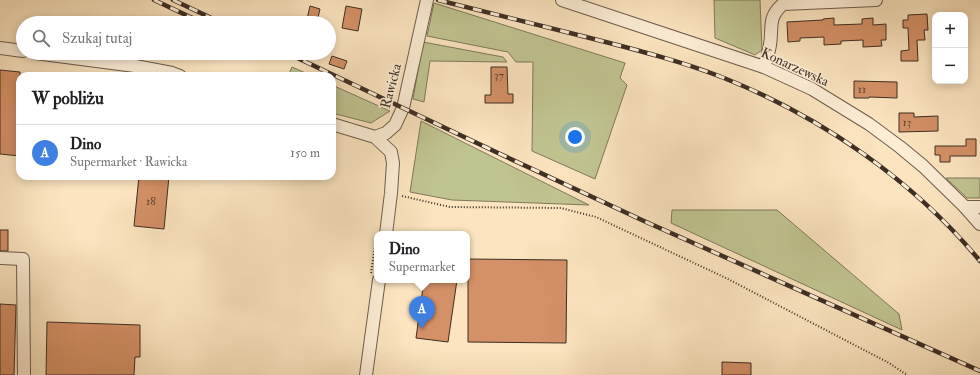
<!DOCTYPE html>
<html lang="pl">
<head>
<meta charset="utf-8">
<style>
	:root { --surface:#fff; --page:#f6f6f6; --text:#202124; --muted:#757577; --line:#e0e0e0; --accent:#b45309 }
	body { margin:0; font-family:"IM FELL Double Pica",serif; background:var(--page); color:var(--text) }
	.controls { position:absolute; right:12px; top:12px; display:grid; overflow:hidden; border-radius:8px; box-shadow:0 2px 10px #0003 }
	.controls button { width:36px; height:36px; display:grid; place-items:center; padding:0; border:0; border-bottom:1px solid var(--line); background:var(--surface); color:var(--text); font:20px sans-serif }
	.you { position:absolute; left:575px; top:137px; width:14px; height:14px; margin:-10px; border:3px solid #fff; border-radius:50%; background:#1a73e8; box-shadow:0 0 0 6px #1a73e833 }
	.badge { display:grid; place-items:center; width:26px; height:26px; border-radius:50%; background:var(--accent); color:#fff; font-size:13px; font-weight:700 }
	.pin { position:absolute; translate:-50% -33px; filter:drop-shadow(0 1px 2px #0008) }
	.pin::after { content:''; position:absolute; top:21px; width:14px; height:12px; background:inherit; clip-path:polygon(0 0,100% 0,50% 100%) }
	.popup { position:absolute; left:374px; top:231px; width:96px; height:52px; box-sizing:border-box; display:grid; place-content:center; border-radius:8px; background:var(--surface); filter:drop-shadow(0 1px 3px #0005); font-size:13px; white-space:nowrap; color:var(--muted) }
	.popup b { font-size:15px; color:var(--text) }
	.popup::after { content:''; position:absolute; left:50%; top:100%; margin-left:-8px; border:8px solid transparent; border-top-color:var(--surface) }
	.list { margin:0; padding:0; list-style:none }
	h2 { display:flex; justify-content:space-between; align-items:center; height:52px; margin:0; padding:0 16px; font-size:17px }
	h2 small { font-size:13px; font-weight:400; color:var(--muted) }
	.list li { display:grid; grid-template-columns:26px 1fr auto; gap:12px; align-items:center; box-sizing:border-box; height:56px; padding:0 16px; border-top:1px solid var(--line) }
	.list b { display:block; font-size:15px; white-space:nowrap }
	.list p { margin:0; font-size:13px; white-space:nowrap; color:var(--muted) }
	.list em { font-size:13px; font-style:normal; color:var(--muted) }
	.icon { flex:none; width:22px; height:22px; fill:none; stroke:currentColor; stroke-width:2; stroke-linecap:round; stroke-linejoin:round }
	.map { position:relative; flex:none; width:980px; height:375px; overflow:hidden }
	.search { position:absolute; background:var(--surface); box-shadow:0 2px 10px #0003; left:16px; top:16px; width:320px; height:44px; display:flex; align-items:center; gap:10px; box-sizing:border-box; padding:0 14px; border-radius:22px; color:var(--muted); font-size:15px }
	.panel { position:absolute; background:var(--surface); box-shadow:0 2px 10px #0003; left:16px; top:72px; width:320px; height:108px; border-radius:12px }
	.map>svg:first-child { display:block }
	.green { fill:#c0c491; stroke:#7f795b }
	.building { fill:#d49066; stroke:#3e2e25 }
	.lines { fill:none; stroke-linecap:round; stroke-linejoin:round }
	.minor-casing { stroke:#6d5c4c; stroke-width:14 }
	.path { stroke:#3e2e25; stroke-width:2; stroke-dasharray:1 2; stroke-linecap:butt }
	.minor { stroke:#fcedd5; stroke-width:12 }
	.rail-casing { stroke:#3e2e25; stroke-width:4.5 }
	.rail { stroke:#fcedd5; stroke-width:3; stroke-dasharray:9; stroke-linecap:butt }
	.labels { text-anchor:middle; dominant-baseline:central; stroke-width:3.5; stroke-linejoin:round; paint-order:stroke }
	.number-label { font-size:12px; fill:#644635 }
	.street-label { font-size:14px; fill:#3e2e25; stroke:#fcedd5 }
</style>
</head>
<body>
<div class="map">
<svg width="980" height="375" viewBox="0 0 980 375">
	<rect width="100%" height="100%" fill="#fbe4bf"/>
	<filter id="stains"><feTurbulence type="fractalNoise" baseFrequency=".005" numOctaves="4"/><feColorMatrix values="0 0 0 0 .2 0 0 0 0 .09 0 0 0 0 .02 0 0 0 .5 -.17"/></filter>
	<radialGradient id="worn" r=".72"><stop offset=".6" stop-color="#630" stop-opacity="0"/><stop offset="1" stop-color="#630" stop-opacity=".3"/></radialGradient>
	<g class="green">
		<path d="M714,0H760L762,50L755,55L715,38Z"/>
		<path d="M434,3L625,63L620,78L627,85L595,179L532,151L533,62H516L508,52L427,36Z"/>
		<path d="M423,42L503,57L507,62L430,61L424,102L413,99Z"/>
		<path d="M292,67L312,76H288Z"/>
		<path d="M332,85L390,111L371,123L332,113Z"/>
		<path d="M421,121L589,205L452,200L410,192Z"/>
		<path d="M946,178H980V198H967Z"/>
		<path d="M672,210H777L899,314L902,330L671,223Z"/>
	</g>
	<g class="building">
		<path d="M310,6L320,9L317,22L307,19Z"/>
		<path d="M346,6L362,9L358,31L342,28Z"/>
		<path d="M927,14L928,30H924L925,40H917L918,61H901V51L909,50L908,28H903V20H908V15Z"/>
		<path d="M834,18V25L862,24V19L873,18V25L886,24V40H881L882,46L863,47V40L841,41V44L824,45V37L800,38V41L788,42L787,22L823,20V19Z"/>
		<path d="M332,56L347,61L344,69L329,64Z"/>
		<path d="M491,67H507L508,94H513V103H485V95H491Z"/>
		<path d="M0,70L20,72V156L0,154Z"/>
		<path d="M854,81L897,82V98L869,97V98H854Z"/>
		<path d="M899,113H914V117L938,116V131L899,132Z"/>
		<path d="M966,139H976V156H950V162H940V155H935V146H966Z"/>
		<path d="M139,176H169L164,229L134,226Z"/>
		<rect x="0" y="230" width="8" height="21"/>
		<path d="M468,259L567,260L566,343L468,342Z"/>
		<path d="M424,280H457L448,342L416,338Z"/>
		<path d="M0,304L16,305L14,375H0Z"/>
		<path d="M47,322L140,325V357H135L134,375H46Z"/>
		<path d="M722,362L751,363V375H722Z"/>
	</g>
	<g class="lines">
		<g class="minor-casing">
			<g id="minor">
				<path d="M562,0L764,67L812,89L869,124L900,147L923,166L965,207L980,224"/>
				<path d="M0,48L23,51"/>
				<path d="M35,53L135,66L172,73L180,76"/>
				<path d="M764,67C766,60 769,52 770,45C773,27 767,18 783,4L876,0"/>
				<path d="M332,124L375,137L391,152L393,163L391,193L386,234"/>
				<path d="M375,137L386,133L395,125L403,108L427,0"/>
				<path d="M965,207H980"/>
				<path d="M0,258L23,259L24,375"/>
				<path d="M366,375L379,280"/>
			</g>
		</g>
		<g class="path">
			<path d="M402,196L450,207L561,208L596,217L726,278L889,363L907,375"/>
			<path d="M371,273L376,240"/>
		</g>
		<use href="#minor" class="minor"/>
		<g class="rail-casing">
			<g id="rail">
				<path d="M154,0L203,23"/>
				<path d="M173,0L222,23"/>
				<path d="M438,0C486,12 534,24 582,36C629,48 678,60 724,78C821,117 913,180 980,261"/>
				<path d="M287,53L498,153L644,221L980,371"/>
			</g>
		</g>
		<use href="#rail" class="rail"/>
	</g>
	<g class="labels">
		<g class="number-label">
			<text x="499" y="75">37</text>
			<text x="862" y="89">11</text>
			<text x="907" y="122">13</text>
			<text x="151" y="201">18</text>
		</g>
		<g class="street-label">
			<text transform="translate(795 67) rotate(25)">Konarzewska</text>
			<text transform="translate(391 86) rotate(-75)">Rawicka</text>
		</g>
	</g>
	<rect width="100%" height="100%" filter="url(#stains)"/>
	<rect width="100%" height="100%" fill="url(#worn)"/>
</svg>
<div class="controls">
<button>+</button>
<button>−</button>
</div>
<div class="you"></div>
<div class="pin badge" style="left:422px;top:329px;background:#3f7fe0">A</div>
<div class="popup"><b>Dino</b>Supermarket</div>
<div class="search"><svg class="icon" aria-label="search" viewBox="0 0 24 24"><circle cx="10" cy="10" r="6"/><path d="M15 15l6 6"/></svg>Szukaj tutaj</div>
<section class="panel">
<h2>W pobliżu<small></small></h2>
<ul class="list">
<li><span class="badge" style="background:#3f7fe0">A</span><div><b>Dino</b><p>Supermarket · Rawicka</p></div><em>150 m</em></li>
</ul>
</section>
</div>
</body>
</html>
